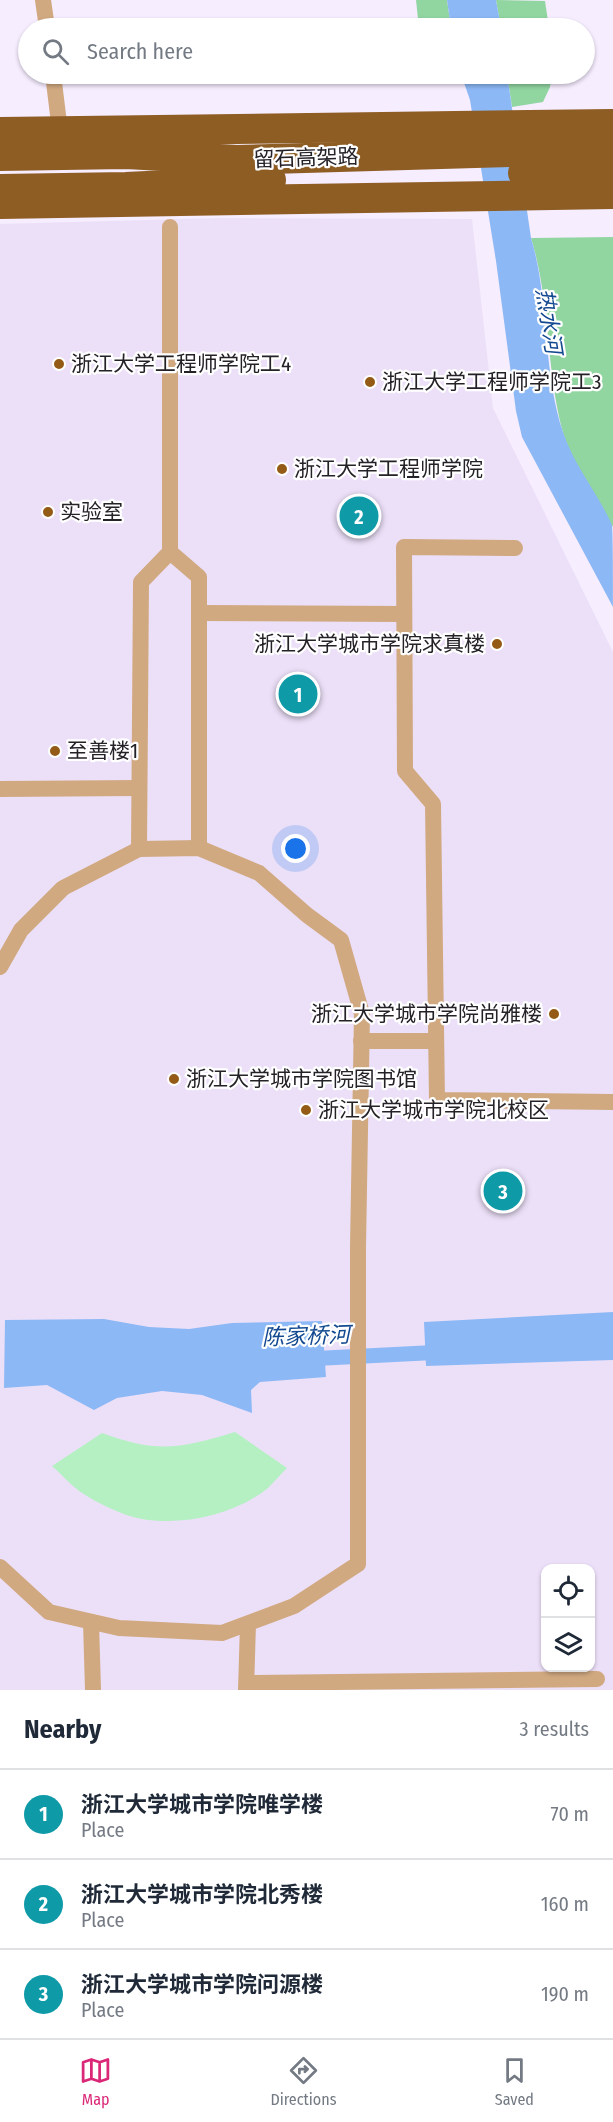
<!DOCTYPE html>
<html lang="en">
<head>
<meta charset="utf-8">
<style>
	:root { --surface:#fff; --page:#f2f2f3; --text:#1f2937; --muted:#747a83; --line:#e0e1e3; --accent:#db2777 }
	body { margin:0; font-family:"Fira Sans Condensed","Noto Sans SC",sans-serif; background:var(--page); color:var(--text) }
	.controls { position:absolute; right:18px; bottom:18px; display:grid; overflow:hidden; border-radius:12px; box-shadow:0 2px 4px #0004 }
	.controls button { width:54px; height:54px; display:grid; place-items:center; padding:0; border:0; border-bottom:2px solid var(--line); background:var(--surface); color:var(--text); font:30px sans-serif }
	.you { position:absolute; left:296px; top:849px; width:21px; height:21px; margin:-15px; border:4px solid #fff; border-radius:50%; background:#1a73e8; box-shadow:0 0 0 9px #1a73e833 }
	.badge { display:grid; place-items:center; width:39px; height:39px; border-radius:50%; background:var(--accent); color:#fff; font-size:20px; font-weight:700 }
	.pin { position:absolute; translate:-50% -50%; border:3px solid #fff; box-shadow:0 2px 6px #0006 }
	.list { margin:0; padding:0; list-style:none }
	h2 { display:flex; justify-content:space-between; align-items:center; height:78px; margin:0; padding:0 24px; font-size:26px }
	h2 small { font-size:20px; font-weight:400; color:var(--muted) }
	.list li { display:grid; grid-template-columns:39px 1fr auto; gap:18px; align-items:center; box-sizing:border-box; height:90px; padding:0 24px; border-top:2px solid var(--line) }
	.list b { display:block; font-size:22px; white-space:nowrap }
	.list p { margin:0; font-size:20px; white-space:nowrap; color:var(--muted) }
	.list em { font-size:20px; font-style:normal; color:var(--muted) }
	.icon { flex:none; width:33px; height:33px; fill:none; stroke:currentColor; stroke-width:2; stroke-linecap:round; stroke-linejoin:round }
	.map { position:relative; flex:none; width:613px; height:1690px; overflow:hidden }
	.search { position:absolute; background:var(--surface); box-shadow:0 2px 4px #0004; left:18px; right:18px; top:18px; height:66px; display:flex; align-items:center; gap:15px; box-sizing:border-box; padding:0 21px; border-radius:33px; color:var(--muted); font-size:22px }
	.sheet { height:348px; background:var(--surface) }
	nav { display:flex; justify-content:space-around; align-items:center; box-sizing:border-box; height:84px; border-top:2px solid var(--line); background:var(--surface); font-size:16px; color:var(--muted) }
	nav a { display:grid; justify-items:center; gap:3px }
	nav .on { color:var(--accent) }
	.map>svg:first-child { display:block }
	.built { fill:#ece0f8; fill-rule:evenodd }
	.green { fill:#b4f0c2 }
	.forest { fill:#91d5a1 }
	.water { fill:#8cb8f5 }
	.lines { fill:none; stroke-linecap:round; stroke-linejoin:round }
	.canal { stroke:#8cb8f5; stroke-width:15 }
	.street { stroke:#d1a981; stroke-width:16 }
	.highway { stroke:#8e5d24; stroke-width:30 }
	.highway-bridge { stroke:#8e5d24; stroke-width:30 }
	.poi-dot { fill:#935b16; stroke:#fff; stroke-width:2 }
	.labels { text-anchor:middle; dominant-baseline:central; stroke-width:4.5; stroke-linejoin:round; paint-order:stroke }
	.street-label { font-size:21px; fill:#242127; stroke:#fff }
	.poi-label { font-size:21px; fill:#242127; stroke:#fff; text-anchor:start }
	.water-label { font-size:22px; font-style:italic; fill:#134990; stroke:#fff }
</style>
</head>
<body>
<div class="map">
<svg width="613" height="1690" viewBox="0 0 613 1690">
	<rect width="100%" height="100%" fill="#f6edff"/>
	<path class="built" d="M220,218L472,219L493,408L613,652V1690H0V224ZM546,1568H590V1668H546Z"/>
	<path class="green" d="M235,1432L287,1468C280,1475 274,1482 268,1488C235,1515 183,1526 142,1519C121,1515 97,1503 79,1491C70,1484 61,1474 52,1466L102,1433C156,1453 180,1449 235,1432Z"/>
	<g class="forest">
		<path d="M416,0H447L451,28H419Z"/>
		<path d="M496,0L545,1L549,28H501Z"/>
		<path d="M507,74H552L550,87L543,102L512,107Z"/>
		<path d="M613,237V527C595,496 571,464 562,429C546,367 550,299 531,238Z"/>
	</g>
	<g class="water">
		<path d="M447,0H496L501,28H451Z"/>
		<path d="M461,74H507L531,238C550,301 542,369 563,432C574,466 598,493 612,525C613,535 613,592 613,607L522,437L516,411L496,261L470,100Z"/>
		<path d="M613,1312V1360L426,1366L424,1322Z"/>
		<path d="M104,1319L149,1327L189,1329L232,1323L322,1321L326,1377L260,1382L251,1390L252,1413L202,1395L162,1391L117,1398L94,1410L47,1385L4,1388L5,1320Z"/>
	</g>
	<g class="lines">
		<path class="canal" d="M306,1359L444,1352"/>
		<g class="street">
			<path d="M43,0L47,28"/>
			<path d="M53,74L59,123"/>
			<path d="M515,548L404,547L405,771L433,804L437,1100L613,1102"/>
			<path d="M170,552L199,577V848"/>
			<path d="M199,613L403,614"/>
			<path d="M0,789L139,788"/>
			<path d="M139,849L141,582L170,552V227"/>
			<path d="M0,967L21,930L63,888L139,849L199,848L259,873L307,915L341,940L362,1014L358,1247V1564L294,1606L222,1633L119,1628L49,1612L0,1567"/>
			<path d="M361,1041H436"/>
			<path d="M91,1622L93,1690"/>
			<path d="M247,1683L597,1679"/>
			<path d="M246,1690L248,1624"/>
		</g>
		<g class="highway">
			<path d="M0,156L126,154L237,160L613,149"/>
			<path d="M523,173L613,170"/>
			<path d="M0,189L126,187L271,180"/>
		</g>
		<g class="highway-bridge">
			<path d="M0,132L613,124"/>
			<path d="M0,204L613,194"/>
		</g>
	</g>
	<g class="poi-dot">
		<circle cx="59" cy="364" r="6"/>
		<circle cx="370" cy="382" r="6"/>
		<circle cx="282" cy="469" r="6"/>
		<circle cx="48" cy="512" r="6"/>
		<circle cx="497" cy="644" r="6"/>
		<circle cx="55" cy="751" r="6"/>
		<circle cx="554" cy="1014" r="6"/>
		<circle cx="174" cy="1079" r="6"/>
		<circle cx="306" cy="1110" r="6"/>
	</g>
	<g class="labels">
		<g class="street-label">
			<text transform="translate(306 158) rotate(-2)">留石高架路</text>
		</g>
		<g class="poi-label">
			<text x="71" y="364">浙江大学工程师学院工4</text>
			<text x="382" y="382">浙江大学工程师学院工3</text>
			<text x="294" y="469">浙江大学工程师学院</text>
			<text x="60" y="512">实验室</text>
			<text x="485" y="644" text-anchor="end">浙江大学城市学院求真楼</text>
			<text x="67" y="751">至善楼1</text>
			<text x="542" y="1014" text-anchor="end">浙江大学城市学院尚雅楼</text>
			<text x="186" y="1079">浙江大学城市学院图书馆</text>
			<text x="318" y="1110">浙江大学城市学院北校区</text>
		</g>
		<g class="water-label">
			<text transform="translate(549 321) rotate(81)">热水河</text>
			<text transform="translate(306 1336) rotate(-2)">陈家桥河</text>
		</g>
	</g>
</svg>
<div class="controls">
<button><svg class="icon" aria-label="locate" viewBox="0 0 24 24"><circle cx="12" cy="12" r="6"/><path d="M12 2v4M12 18v4M2 12h4M18 12h4"/></svg></button>
<button><svg class="icon" aria-label="layers" viewBox="0 0 24 24"><path d="M12 4l9 5-9 5-9-5zM3 14l9 5 9-5"/></svg></button>
</div>
<div class="you"></div>
<div class="pin badge" style="left:298px;top:694px;background:#0f9aa8">1</div>
<div class="pin badge" style="left:359px;top:516px;background:#0f9aa8">2</div>
<div class="pin badge" style="left:503px;top:1191px;background:#0f9aa8">3</div>
<div class="search"><svg class="icon" aria-label="search" viewBox="0 0 24 24"><circle cx="10" cy="10" r="6"/><path d="M15 15l6 6"/></svg>Search here</div>
</div>
<section class="sheet">
<h2>Nearby<small>3 results</small></h2>
<ul class="list">
<li><span class="badge" style="background:#0f9aa8">1</span><div><b>浙江大学城市学院唯学楼</b><p>Place</p></div><em>70 m</em></li>
<li><span class="badge" style="background:#0f9aa8">2</span><div><b>浙江大学城市学院北秀楼</b><p>Place</p></div><em>160 m</em></li>
<li><span class="badge" style="background:#0f9aa8">3</span><div><b>浙江大学城市学院问源楼</b><p>Place</p></div><em>190 m</em></li>
</ul>
</section>
<nav>
<a class="on"><svg class="icon" aria-label="map" viewBox="0 0 24 24"><path d="M3 6l6-2 6 2 6-2v14l-6 2-6-2-6 2zM9 4v14M15 6v14"/></svg>Map</a>
<a><svg class="icon" aria-label="directions" viewBox="0 0 24 24"><path d="M12 3l9 9-9 9-9-9zM9 14v-3h6M13 9l2 2-2 2"/></svg>Directions</a>
<a><svg class="icon" aria-label="saved" viewBox="0 0 24 24"><path d="M7 4h10v16l-5-4-5 4z"/></svg>Saved</a>
</nav>
</body>
</html>
